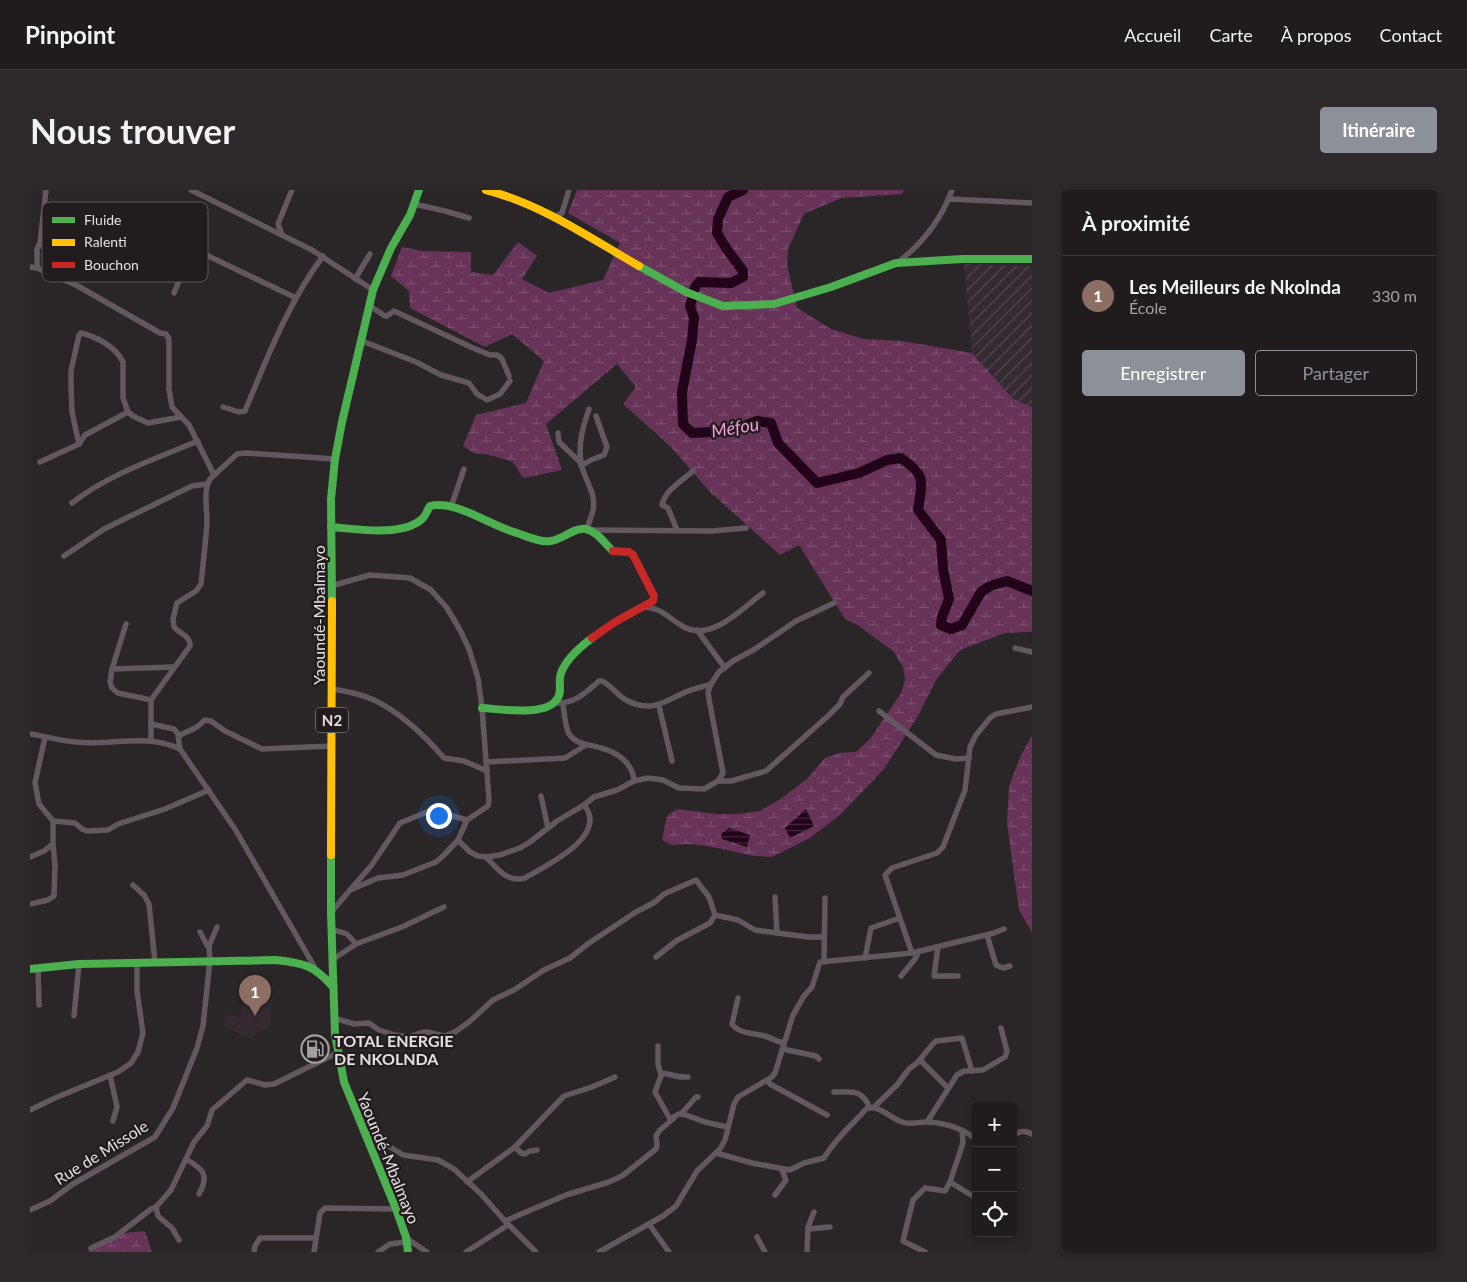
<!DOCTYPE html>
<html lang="fr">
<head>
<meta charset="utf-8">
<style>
	:root { --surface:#201c1e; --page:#2d292b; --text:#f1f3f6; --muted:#a2a1a4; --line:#3d3a3c; --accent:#8c9099 }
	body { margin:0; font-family:Lato,sans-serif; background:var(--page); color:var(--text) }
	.controls { position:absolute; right:15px; bottom:15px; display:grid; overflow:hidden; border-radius:5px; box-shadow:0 2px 8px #0003 }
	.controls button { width:45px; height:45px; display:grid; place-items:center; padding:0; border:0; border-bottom:1px solid var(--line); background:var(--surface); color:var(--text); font:25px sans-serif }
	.you { position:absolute; left:408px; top:625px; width:18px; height:18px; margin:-12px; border:4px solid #fff; border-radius:50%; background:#1a73e8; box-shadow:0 0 0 8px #1a73e833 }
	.badge { display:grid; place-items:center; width:32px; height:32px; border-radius:50%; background:var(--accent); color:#fff; font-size:16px; font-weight:700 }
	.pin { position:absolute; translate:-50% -41px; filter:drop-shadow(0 1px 2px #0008) }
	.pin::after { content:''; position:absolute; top:26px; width:18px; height:15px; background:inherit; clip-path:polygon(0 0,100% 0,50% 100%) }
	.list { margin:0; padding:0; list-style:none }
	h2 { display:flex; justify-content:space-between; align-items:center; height:65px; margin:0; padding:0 20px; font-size:21px }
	h2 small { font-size:16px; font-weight:400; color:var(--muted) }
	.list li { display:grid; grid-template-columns:32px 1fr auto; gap:15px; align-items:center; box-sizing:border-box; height:80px; padding:0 20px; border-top:1px solid var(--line) }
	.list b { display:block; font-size:19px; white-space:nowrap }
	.list p { margin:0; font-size:16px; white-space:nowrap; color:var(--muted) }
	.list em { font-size:16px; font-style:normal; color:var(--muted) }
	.actions { display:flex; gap:10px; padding:15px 20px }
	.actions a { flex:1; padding:11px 0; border:1px solid var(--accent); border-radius:5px; text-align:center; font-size:18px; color:var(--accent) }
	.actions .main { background:var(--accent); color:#fff }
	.icon { flex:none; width:28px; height:28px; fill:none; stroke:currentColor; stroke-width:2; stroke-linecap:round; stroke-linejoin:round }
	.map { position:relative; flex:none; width:1002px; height:1062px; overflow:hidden; border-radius:5px }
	header { display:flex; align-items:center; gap:30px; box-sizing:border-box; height:70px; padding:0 25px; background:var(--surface); border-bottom:1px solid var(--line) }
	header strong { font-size:24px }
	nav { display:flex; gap:28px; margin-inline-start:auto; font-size:18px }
	.intro { display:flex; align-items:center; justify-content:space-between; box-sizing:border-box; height:120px; padding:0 30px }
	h1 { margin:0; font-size:35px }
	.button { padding:12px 22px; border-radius:5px; background:var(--accent); color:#fff; font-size:18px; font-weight:700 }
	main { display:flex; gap:30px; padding:0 30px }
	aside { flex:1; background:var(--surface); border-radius:5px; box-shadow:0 2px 8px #0003 }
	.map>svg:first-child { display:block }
	.built { fill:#352a31 }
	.industrial { fill:url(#industrial-furrows) }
	.wetland { fill:url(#wetland-marsh) }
	.water { fill:url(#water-rules) }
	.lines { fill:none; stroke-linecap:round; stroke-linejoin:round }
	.river { stroke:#23031a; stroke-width:10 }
	.street { stroke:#63585f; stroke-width:5.5 }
	.fast { stroke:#4caf50; stroke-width:8 }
	.slow { stroke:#ffc107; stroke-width:8 }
	.jam { stroke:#c62828; stroke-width:8 }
	.labels { text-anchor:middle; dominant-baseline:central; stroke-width:4.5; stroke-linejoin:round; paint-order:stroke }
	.shield { fill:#221c1f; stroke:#aaa5a8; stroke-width:1 }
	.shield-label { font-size:15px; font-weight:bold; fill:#e4e0e2 }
	.street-label { font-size:16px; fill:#e4e0e2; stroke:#221c1f }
	.poi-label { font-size:16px; font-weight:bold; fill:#e4e0e2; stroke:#221c1f; text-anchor:start }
	.water-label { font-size:18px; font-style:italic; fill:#f49fd9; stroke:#221c1f }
	.key { fill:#221c1f; stroke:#5c575a; stroke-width:1 }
	.key-label { font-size:14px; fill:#e4e0e2 }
</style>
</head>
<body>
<header>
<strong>Pinpoint</strong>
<nav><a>Accueil</a><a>Carte</a><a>À propos</a><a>Contact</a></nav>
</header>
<div class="intro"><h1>Nous trouver</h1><a class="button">Itinéraire</a></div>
<main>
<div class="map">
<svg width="1002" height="1062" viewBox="0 0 1002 1062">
	<defs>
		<pattern id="industrial-furrows" width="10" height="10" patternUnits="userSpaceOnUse" patternTransform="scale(1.25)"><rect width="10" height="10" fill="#352a31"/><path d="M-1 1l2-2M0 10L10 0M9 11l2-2" fill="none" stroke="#52494f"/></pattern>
		<pattern id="wetland-marsh" width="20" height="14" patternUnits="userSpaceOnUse" patternTransform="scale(1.25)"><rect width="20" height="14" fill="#673358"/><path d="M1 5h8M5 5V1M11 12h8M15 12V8" fill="none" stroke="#7d5070"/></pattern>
		<pattern id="water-rules" width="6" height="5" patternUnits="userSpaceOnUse" patternTransform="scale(1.25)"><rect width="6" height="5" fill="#23031a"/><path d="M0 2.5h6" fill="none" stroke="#43273b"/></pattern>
	</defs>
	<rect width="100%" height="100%" fill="#2a2628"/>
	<path class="built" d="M217,803L242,810L240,837L228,841L222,850L193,835L196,824L210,827Z"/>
	<path class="industrial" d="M934,74L1002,76V217L983,209L942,163Z"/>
	<g class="wetland">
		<path d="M547,0H874L872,4L811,8L774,24L758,59L757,75L767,118L801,139L834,149L872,151L942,163L983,209L1002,217V442L975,443L930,460L906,490L888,526L854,579L810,625L780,648L742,667L724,666L678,656L658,654L642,655L632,650L637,626L647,619L686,624H707L730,621L749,610L777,589L795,568L809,563L826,562L840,549L871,503L875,490L873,477L864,462L829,436L815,429L769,355L750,365L680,302L640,256L593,214L606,197L587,174L516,234L532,280L493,288L483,272L456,264H445L433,256L446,225L496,213L514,171L482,144L455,157L380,118L379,101L361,86L372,57L392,61L441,62V82L463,85L488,52L507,66L492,89L519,103L573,90L590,53L538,23Z"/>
		<path d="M1002,546V742L989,720L977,633L979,596L991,565Z"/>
		<path d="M115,1041L122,1062H58L60,1058L95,1043Z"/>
	</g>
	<g class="water">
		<path d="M776,619L784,636L760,648L755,638Z"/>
		<path d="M699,638L720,645L717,657L692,649L691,644Z"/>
	</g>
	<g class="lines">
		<path class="river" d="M713,0L698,7L688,29L687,43L696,58L713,81V87L701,93L669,92L665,97L660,116L664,128L662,150L652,202L653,234L662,243L702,241L727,231L741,233L748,253L787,293L829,283L857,270L871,268C897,286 892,291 888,320L911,350L913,379L919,409L912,427L911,435L921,439L932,435L951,402L960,396L977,391L1002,401"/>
		<g class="street">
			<path d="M161,0L282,60L343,100"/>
			<path d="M918,9L1002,13"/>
			<path d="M384,14L415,21L439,28"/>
			<path d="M523,28L532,23L539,0"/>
			<path d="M252,45L248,34L262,0"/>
			<path d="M867,73C892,54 911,30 922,0"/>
			<path d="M0,77L7,78V59L10,53L16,0"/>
			<path d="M7,78L46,95L130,143L136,144L139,149V199L142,217L159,235L184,285"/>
			<path d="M325,89L340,64"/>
			<path d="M144,103C150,90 156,64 172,63L266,108"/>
			<path d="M340,116L355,126H357L364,121L443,158L460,165H467L472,169L479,186"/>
			<path d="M332,151L386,172L411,185L439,193L447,204L457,210L470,204L480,191"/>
			<path d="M193,217L209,222L215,221C237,168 258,113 293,66"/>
			<path d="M528,243L529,252L551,273"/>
			<path d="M49,254L42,222L41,197V181L49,145L51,143C67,147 86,157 93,172V208L98,222L103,226L118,233L151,227"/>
			<path d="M10,272L49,254L55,245L98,222"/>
			<path d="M551,276L561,270L574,265L577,257L566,226"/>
			<path d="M42,313C79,284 125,269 168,251"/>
			<path d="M421,317L434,279"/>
			<path d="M557,338C559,332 562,326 563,320C567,303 553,288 551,272C548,253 553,237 559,219"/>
			<path d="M560,340L682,341L716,338"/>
			<path d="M647,340L638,318L632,315C634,301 653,290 663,281"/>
			<path d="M34,366L74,339L162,296L177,294"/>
			<path d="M301,396L340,385L380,388L401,400L417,418L430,440L439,459L448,488L452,518L459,610L458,616L437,630L428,650L414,665L406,672L373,685L348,688L320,700L303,720"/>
			<path d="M612,417C634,418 636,427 654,437C682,452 712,418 733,403"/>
			<path d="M96,434L82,479L80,492L82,498L88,503L121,510"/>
			<path d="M667,440L695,478"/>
			<path d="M985,458L1002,462"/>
			<path d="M82,479L144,477"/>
			<path d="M302,499C316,501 331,504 344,510C371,523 395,546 414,568L434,571L457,581"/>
			<path d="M525,513C545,514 555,503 569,491H572C581,495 587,505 596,510C622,524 635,511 658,501C666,498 673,497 681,494"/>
			<path d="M533,513C534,522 535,536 539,544C546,555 560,554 571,558C587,562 603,573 604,591"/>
			<path d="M629,516L642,571"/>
			<path d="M849,521L906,565L926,569L939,568"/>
			<path d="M121,534L144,539L150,546"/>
			<path d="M0,544C15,546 31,551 46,552C80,556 117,543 150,559L205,639L284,776"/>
			<path d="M121,550V510L160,456C161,446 150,444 144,437L143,429L147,413L166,401L171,394C173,373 176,352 177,331C177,318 173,301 180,289L207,264L216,263L305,269"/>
			<path d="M150,559L148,546L167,537L175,530L181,531L195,541L232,559L302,556"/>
			<path d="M457,572L535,568L556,555"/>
			<path d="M688,591H701L736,581L798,526L810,514L813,507L839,483"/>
			<path d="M511,606L518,638"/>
			<path d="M23,631L45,633L52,639L57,641L78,640L88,634L135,619L179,600"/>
			<path d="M428,650L440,662L448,666L456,667L470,665L490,658L500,652L527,631L554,615L564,607L587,600L604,591L618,588L633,590L649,598L674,599L688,591L693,583L679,509L678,502L681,494L689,482L703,471L725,459L766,431L804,413"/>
			<path d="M0,667L14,661L23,654V631L9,614L5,593L15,547"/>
			<path d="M456,667C468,679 477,693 495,688C515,676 580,646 554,615"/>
			<path d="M103,695L114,705L119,714L125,772"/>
			<path d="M320,700L341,676L370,633L402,620L437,630"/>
			<path d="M745,707L747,743"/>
			<path d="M0,714L18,710L24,706L25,676L23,654"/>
			<path d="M301,739L317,744L326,754"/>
			<path d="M170,742L177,755L179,756"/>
			<path d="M957,745L966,775L973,778L980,776"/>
			<path d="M908,757L904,786H928"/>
			<path d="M882,763L855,685L862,678L907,663L913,657L935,600L940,557L946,545L960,528L966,524L1002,517"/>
			<path d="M626,767L646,751L680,733L685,725"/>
			<path d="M835,768L841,738L870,728"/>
			<path d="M302,770L326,754L372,737L414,717"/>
			<path d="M794,772L795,708"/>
			<path d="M8,778L9,815"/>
			<path d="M871,786L885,769L889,761"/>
			<path d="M708,808L702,834C709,844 724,843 735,846C742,848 747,852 754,853"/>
			<path d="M44,826L49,774"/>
			<path d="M304,828L324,834L339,833L349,840L365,845L379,847L390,843L397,842L414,846L425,842L439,832L463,810L484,800L514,780L540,768L559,753L606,722L625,712L634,704L666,690L679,707L685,725L708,730L725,740L778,747H794"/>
			<path d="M628,856V874L631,885"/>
			<path d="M753,859L786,866L789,869"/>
			<path d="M890,870L918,898"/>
			<path d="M80,885L87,917L83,931"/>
			<path d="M658,887C648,888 641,884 632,883L625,902L640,929L649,924H653L675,932L697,937"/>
			<path d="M737,890L740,894L797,925"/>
			<path d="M804,902C822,902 832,899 840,918"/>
			<path d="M844,917L867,895L879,879L887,873L902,855L906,851L932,848L942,881"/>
			<path d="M0,920L25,908L88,882L101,873L108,862L113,843L107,801V772"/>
			<path d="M651,924L666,907H668"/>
			<path d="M897,932L927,885L934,881L953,880L975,867L977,861L971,838"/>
			<path d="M932,940L933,953L920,992L946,1008"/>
			<path d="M336,942L373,965L408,970L424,979L451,1004L475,1031L506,1062"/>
			<path d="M983,945C990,941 995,940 1002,944"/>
			<path d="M485,957L534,906L562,897L585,887"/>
			<path d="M686,963L722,973L760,980L774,973L794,968C805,949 822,935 837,918C852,916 858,927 872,932C879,935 888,932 895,932C913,932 932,938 946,949"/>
			<path d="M156,969C173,979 180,985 169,1004"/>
			<path d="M437,992L485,957L491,963L495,964L500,961L507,960"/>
			<path d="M745,1005L756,990L752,980"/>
			<path d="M0,1020L20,1011L43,994L125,947L143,918L167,858L173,836L180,770L179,756L187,737"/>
			<path d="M475,1031L536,1005L579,992L592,986L626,959L627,955L626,946L630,940L643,929"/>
			<path d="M983,1032H984"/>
			<path d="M619,1034L639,1062"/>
			<path d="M778,1039L800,1037"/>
			<path d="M727,1047L735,1062"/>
			<path d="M376,1048L397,1062"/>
			<path d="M149,1050L142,1038L128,1026L126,1017L141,1000L164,952L177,936L182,920L217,890L235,895L244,894L307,863"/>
			<path d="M61,1058L85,1047L121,1019L126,1017"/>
			<path d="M224,1062L225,1056L230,1048H286"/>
			<path d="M284,1062L290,1023L295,1018L366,1019"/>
			<path d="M348,1062L360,1054L376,1052"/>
			<path d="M436,1062L478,1035"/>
			<path d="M569,1062L633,1026L646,1016L667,981L690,959L695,950L704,914L708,907L742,887L745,883L763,825L774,806L782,797L790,772L882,763L964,743L974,739"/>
			<path d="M777,1062L778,1037L784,1022"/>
			<path d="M895,1062L873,1051L883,1010L895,998L915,1001L920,992"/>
		</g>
		<g class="fast">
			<path d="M609,76L656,102L693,116L744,114L801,97L866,73L932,69H1002"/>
			<path d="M301,337C326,339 372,347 392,329C396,326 397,320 400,316C425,309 462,337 487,343C496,346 511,353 520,351C532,350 544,337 556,339C568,342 575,354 583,361"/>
			<path d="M302,411L301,309L305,269L312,232L343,100L361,58L380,25L389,0"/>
			<path d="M452,518C470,519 516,527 527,509C532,503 529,494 530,487C533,471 550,457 562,448"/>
			<path d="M301,665V723L305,844L314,892L366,1019L376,1047L378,1062"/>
			<path d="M0,779L49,774L246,770C273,773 284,775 302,796"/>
		</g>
		<g class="slow">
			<path d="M456,0C511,14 560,48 609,76"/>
			<path d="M301,665L302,411"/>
		</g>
		<path class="jam" d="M562,448L585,432L623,411L624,406L603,365L599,362L583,361"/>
	</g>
	<defs>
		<g id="fuel-ring" transform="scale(1.4375)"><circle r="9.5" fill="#221c1f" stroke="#a39fa1" stroke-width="1.5"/><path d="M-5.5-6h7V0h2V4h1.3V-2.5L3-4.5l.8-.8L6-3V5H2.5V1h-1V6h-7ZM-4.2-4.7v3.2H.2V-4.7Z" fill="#a39fa1"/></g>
	</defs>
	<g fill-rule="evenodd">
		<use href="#fuel-ring" x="285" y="859"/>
	</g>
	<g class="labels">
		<rect class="shield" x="286" y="517.5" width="32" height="25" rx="4"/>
		<g class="shield-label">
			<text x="302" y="530">N2</text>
		</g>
		<g class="street-label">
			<text transform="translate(288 425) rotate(-90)">Yaoundé-Mbalmayo</text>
			<text transform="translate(71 962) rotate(-32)">Rue de Missole</text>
			<text transform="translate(359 968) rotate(68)">Yaoundé-Mbalmayo</text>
		</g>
		<g class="poi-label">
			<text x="304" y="850">TOTAL ENERGIE<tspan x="304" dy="18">DE NKOLNDA</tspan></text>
		</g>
		<g class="water-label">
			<text transform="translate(705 237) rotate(-9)">Méfou</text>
		</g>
	</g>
	<rect x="12" y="12" width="166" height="80" rx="8" class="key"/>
	<rect x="22" y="27" width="23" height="6" fill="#4caf50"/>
	<rect x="22" y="49" width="23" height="7" fill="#ffc107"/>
	<rect x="22" y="72" width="23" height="6" fill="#c62828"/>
	<g class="key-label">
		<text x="54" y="35">Fluide</text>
		<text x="54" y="57">Ralenti</text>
		<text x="54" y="80">Bouchon</text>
	</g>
</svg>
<div class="controls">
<button>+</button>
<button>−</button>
<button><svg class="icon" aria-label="locate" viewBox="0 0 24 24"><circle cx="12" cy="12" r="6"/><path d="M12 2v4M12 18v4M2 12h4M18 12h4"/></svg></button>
</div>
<div class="you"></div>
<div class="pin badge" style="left:225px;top:826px;background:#8d6e63">1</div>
</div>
<aside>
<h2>À proximité<small></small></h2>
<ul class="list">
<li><span class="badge" style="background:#8d6e63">1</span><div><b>Les Meilleurs de Nkolnda</b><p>École</p></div><em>330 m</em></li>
</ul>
<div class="actions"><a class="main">Enregistrer</a><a>Partager</a></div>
</aside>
</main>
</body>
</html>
